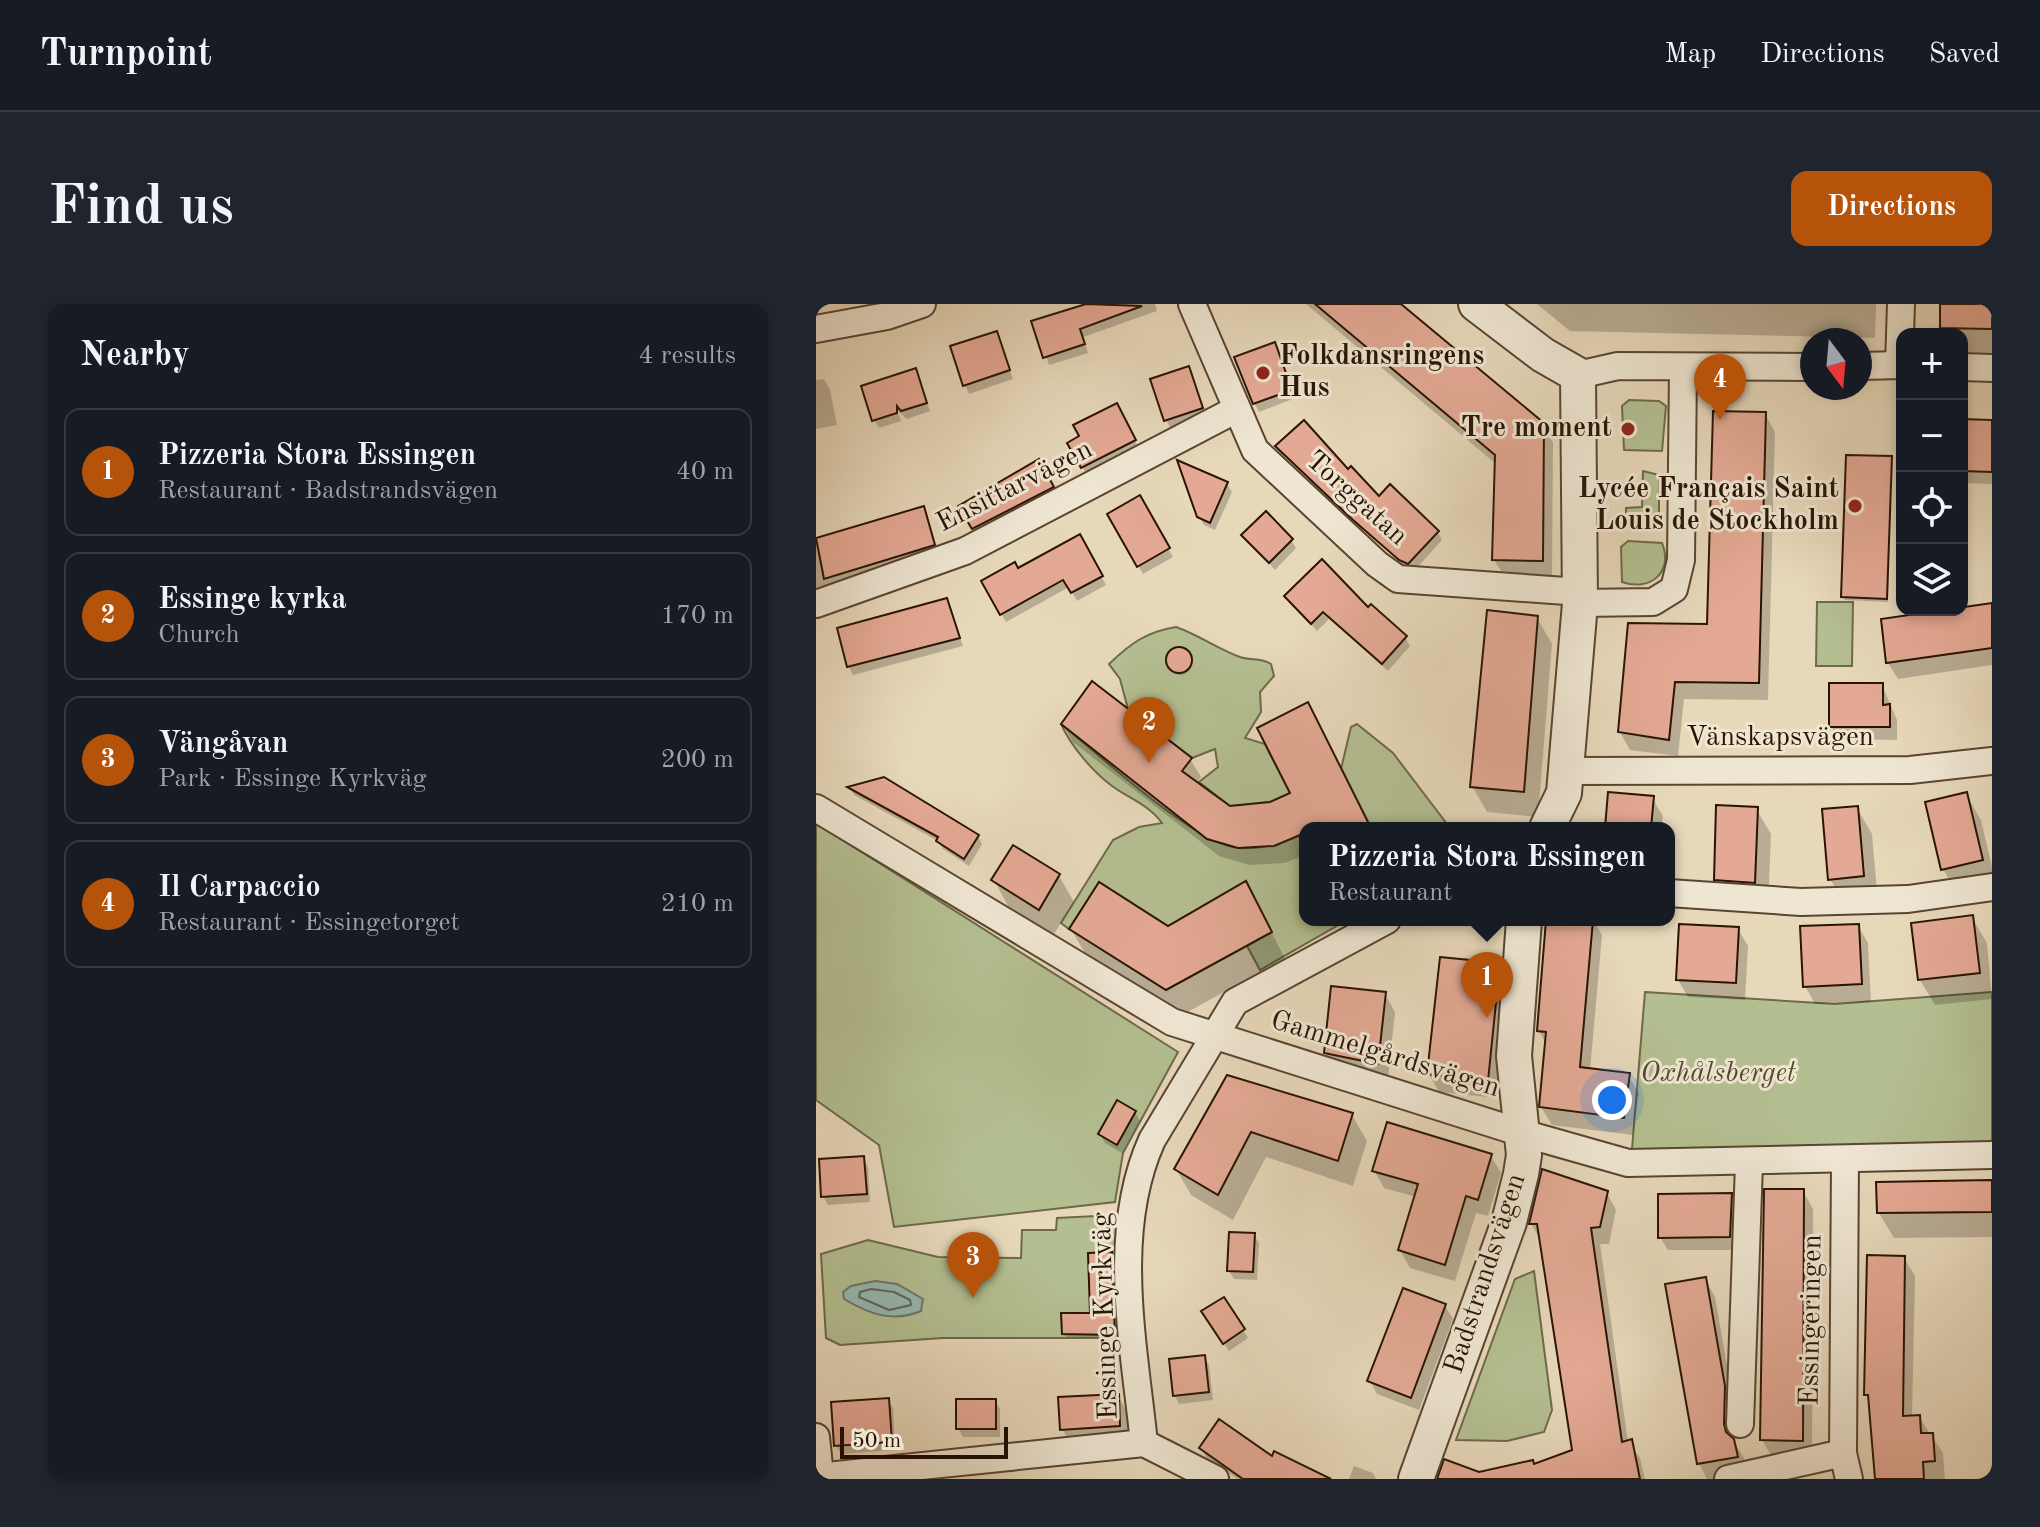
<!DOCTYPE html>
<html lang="en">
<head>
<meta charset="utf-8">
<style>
	:root { --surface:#171b24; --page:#20242c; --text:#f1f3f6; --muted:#9ea1a6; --line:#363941; --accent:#b45309 }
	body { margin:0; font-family:"Old Standard TT",serif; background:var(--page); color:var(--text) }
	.controls { position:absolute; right:24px; top:24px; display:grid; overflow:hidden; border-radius:16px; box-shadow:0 4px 12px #0003 }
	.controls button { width:72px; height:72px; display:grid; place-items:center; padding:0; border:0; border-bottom:2px solid var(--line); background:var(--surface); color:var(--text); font:40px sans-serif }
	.compass { position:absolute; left:984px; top:24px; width:72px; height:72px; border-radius:50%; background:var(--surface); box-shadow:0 4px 12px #0003; rotate:164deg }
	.scale { position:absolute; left:24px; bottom:20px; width:168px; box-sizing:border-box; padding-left:8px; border:4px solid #291404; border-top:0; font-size:22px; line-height:28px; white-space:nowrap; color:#291404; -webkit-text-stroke:6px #efe6d2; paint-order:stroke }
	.you { position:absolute; left:796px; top:796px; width:28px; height:28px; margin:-20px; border:6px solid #fff; border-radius:50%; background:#1a73e8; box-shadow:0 0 0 12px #1a73e833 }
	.badge { display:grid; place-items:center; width:52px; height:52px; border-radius:50%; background:var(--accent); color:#fff; font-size:26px; font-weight:700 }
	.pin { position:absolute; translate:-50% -66px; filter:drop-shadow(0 2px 4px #0008) }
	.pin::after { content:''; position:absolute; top:42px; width:28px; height:24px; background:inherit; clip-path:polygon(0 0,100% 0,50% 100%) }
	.popup { position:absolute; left:483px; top:518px; width:376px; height:104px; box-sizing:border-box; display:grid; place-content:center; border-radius:16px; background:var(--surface); filter:drop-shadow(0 2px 6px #0005); font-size:26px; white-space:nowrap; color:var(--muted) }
	.popup b { font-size:30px; color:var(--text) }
	.popup::after { content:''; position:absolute; left:50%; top:100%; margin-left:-16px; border:16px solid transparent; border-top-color:var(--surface) }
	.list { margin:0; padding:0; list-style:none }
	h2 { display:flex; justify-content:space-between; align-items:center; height:104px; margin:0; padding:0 32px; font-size:34px }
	h2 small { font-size:26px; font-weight:400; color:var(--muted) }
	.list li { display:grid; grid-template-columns:52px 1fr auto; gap:24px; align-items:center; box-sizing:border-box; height:128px; margin:0 16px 16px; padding:0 16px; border:2px solid var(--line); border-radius:16px }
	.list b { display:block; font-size:30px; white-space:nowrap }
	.list p { margin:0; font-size:26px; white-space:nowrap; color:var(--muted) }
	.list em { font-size:26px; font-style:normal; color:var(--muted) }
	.icon { flex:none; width:44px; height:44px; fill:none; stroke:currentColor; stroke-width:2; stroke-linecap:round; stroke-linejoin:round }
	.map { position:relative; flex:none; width:1176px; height:1175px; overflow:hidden; border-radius:16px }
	header { display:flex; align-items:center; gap:48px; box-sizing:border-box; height:112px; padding:0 40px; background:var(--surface); border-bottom:2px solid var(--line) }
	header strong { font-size:38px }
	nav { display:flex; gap:44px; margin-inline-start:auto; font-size:28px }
	.intro { display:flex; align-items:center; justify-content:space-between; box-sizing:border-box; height:192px; padding:0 48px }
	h1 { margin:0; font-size:56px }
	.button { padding:20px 36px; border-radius:16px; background:var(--accent); color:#fff; font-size:28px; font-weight:700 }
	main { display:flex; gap:48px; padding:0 48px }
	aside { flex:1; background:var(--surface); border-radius:16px; box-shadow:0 4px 12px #0003 }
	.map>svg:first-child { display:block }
	.green { fill:#b4bf91; stroke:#6e6a4a; stroke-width:2 }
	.water { fill:#97b9b1; stroke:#6b776c; stroke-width:2 }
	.shadow { fill:#0003 }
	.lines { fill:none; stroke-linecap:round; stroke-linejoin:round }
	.shore { stroke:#60665a; stroke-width:2 }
	.building { fill:#e4a994; stroke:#291404; stroke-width:2 }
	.minor-casing { stroke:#584532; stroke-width:30 }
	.tertiary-casing { stroke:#584532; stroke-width:38 }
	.minor { stroke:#efe6d2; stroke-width:26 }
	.tertiary { stroke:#efe6d2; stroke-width:34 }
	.poi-dot { fill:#8f2418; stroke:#efe6d2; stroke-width:3 }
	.labels { text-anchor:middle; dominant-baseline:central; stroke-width:6; stroke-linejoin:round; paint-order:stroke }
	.poi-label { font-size:28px; font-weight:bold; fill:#291404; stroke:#efe6d2; text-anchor:end }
	.street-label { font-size:28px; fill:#291404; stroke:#efe6d2 }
	.park-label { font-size:28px; font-style:italic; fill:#53472e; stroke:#efe6d2 }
</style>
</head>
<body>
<header>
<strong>Turnpoint</strong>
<nav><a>Map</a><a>Directions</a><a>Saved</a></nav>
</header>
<div class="intro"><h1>Find us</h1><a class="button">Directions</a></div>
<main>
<aside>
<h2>Nearby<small>4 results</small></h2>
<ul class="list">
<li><span class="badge">1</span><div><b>Pizzeria Stora Essingen</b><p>Restaurant · Badstrandsvägen</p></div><em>40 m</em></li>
<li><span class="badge">2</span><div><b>Essinge kyrka</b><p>Church</p></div><em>170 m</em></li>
<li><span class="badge">3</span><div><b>Vängåvan</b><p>Park · Essinge Kyrkväg</p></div><em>200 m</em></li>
<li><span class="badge">4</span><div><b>Il Carpaccio</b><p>Restaurant · Essingetorget</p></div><em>210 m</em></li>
</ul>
</aside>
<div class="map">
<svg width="1176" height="1175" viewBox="0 0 1176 1175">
	<rect width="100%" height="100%" fill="#e7d8ba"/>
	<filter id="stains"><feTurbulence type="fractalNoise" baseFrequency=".0025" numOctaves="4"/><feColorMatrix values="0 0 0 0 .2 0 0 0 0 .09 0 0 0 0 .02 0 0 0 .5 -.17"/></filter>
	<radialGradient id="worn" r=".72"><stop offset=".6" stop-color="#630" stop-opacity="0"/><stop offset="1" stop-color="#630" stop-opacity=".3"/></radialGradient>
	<g class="green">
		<path d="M813,96L843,97L850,102L846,147L808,146L806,102Z"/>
		<path d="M827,167L843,171V212L837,219H816L810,212V204L826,203Z"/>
		<path d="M812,237L846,239C858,268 834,288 806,278L805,243Z"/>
		<path d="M1001,298H1037L1036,362H1000Z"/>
		<path d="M360,323C383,331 402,345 424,353C435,357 444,353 455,360L458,372L444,388L445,408L429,434L449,440L474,489L454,498L414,502L383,478L402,463L399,445L376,454L312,405L304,375L293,360C315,339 330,328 360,323Z"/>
		<path d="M245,420C283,450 378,540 423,544C446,546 467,538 489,529V616H531L444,666L431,642L455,628L430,577L352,622L283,579L253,625L245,619L297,536L323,523L346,519C333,501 314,495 296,482C276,467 255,442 245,420Z"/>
		<path d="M541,420L577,449L634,524H555L525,465L535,423Z"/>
		<path d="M0,519L362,748L307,849L299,898L78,923L63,841L0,796Z"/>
		<path d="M829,688L1019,700L1176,688V839L1026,849L816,845Z"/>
		<path d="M300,911L308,1034H127L24,1041L10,1034L5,950L52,936L122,953L205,954L206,926H240L241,914Z"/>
		<path d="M718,967L736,1106L728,1128L691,1137L640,1136L699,975Z"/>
	</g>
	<path class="water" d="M59,977L81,980L107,995L105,1007C77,1019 53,1010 28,995L27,988L35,982Z"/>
	<g class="shadow">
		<path d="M277,0H339L341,7L267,33L272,49L233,61L218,18Z"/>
		<path d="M490,0H582L727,120L737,139L736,274L689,273L678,256L680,160Z"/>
		<path d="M721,0H1060L1059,34L754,27Z"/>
		<path d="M1127,0H1176V50L1146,49V30H1130L1126,23Z"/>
		<path d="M180,29L197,75L153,90L149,81Z"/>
		<path d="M463,49L479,94L443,108L438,99Z"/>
		<path d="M372,64L390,112L355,125L350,116Z"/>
		<path d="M99,66L114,107L91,115L81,106L85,117L63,124L58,116Z"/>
		<path d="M8,75L14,86L21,121L0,125V76Z"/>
		<path d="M301,101L323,145L271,171L253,140Z"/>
		<path d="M949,110L959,128L952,396L868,395L862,452L814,446L804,428L893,322Z"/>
		<path d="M1146,117L1176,118V180L1146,179Z"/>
		<path d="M461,142L531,168L563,195L622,228L626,236L598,267L590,264Z"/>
		<path d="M1075,154L1072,298L1029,296L1027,293Z"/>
		<path d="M222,158L241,192L163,232L145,202Z"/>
		<path d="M411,180L416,188L399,226L388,221L383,212Z"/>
		<path d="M324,193L357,253L327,270L293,210Z"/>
		<path d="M107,204L122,249L0,288V236Z"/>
		<path d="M428,231L475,236L480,244L459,266Z"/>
		<path d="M263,232L290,281L261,297L253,283L190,318L167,278L202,266Z"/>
		<path d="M471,293L553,306L589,333L594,342L572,367L513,315L501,327Z"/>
		<path d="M130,296L147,342L37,371L33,363Z"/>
		<path d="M1176,301V361L1082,375L1072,359L1067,317Z"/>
		<path d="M721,314L736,340L722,513L671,508L656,482Z"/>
		<circle cx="364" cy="359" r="12"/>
		<path d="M1066,381L1081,416V436L1022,435L1015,422Z"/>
		<path d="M247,420L374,455L385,473L380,479L414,505L554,524H489V551L469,559L433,561L403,552L257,438Z"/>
		<path d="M34,484L162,532L166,540L153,562L127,545L122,537L38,491Z"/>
		<path d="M1150,490L1165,516L1176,563V583L1142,591L1127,565Z"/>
		<path d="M836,494L847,512L845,524H791Z"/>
		<path d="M1041,504L1056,530L1062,598L1029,601L1014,575Z"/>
		<path d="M940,505L955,530L952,604L914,601L900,576Z"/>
		<path d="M243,572L258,598L238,630L192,602L178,576Z"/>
		<path d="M444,605L469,655L366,711L270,651L255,625L351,624Z"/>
		<path d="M1156,614L1171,639L1176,695L1119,701L1104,676Z"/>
		<path d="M732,616H777L786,631L774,767L812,771L823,789L817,831L736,821L725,803L731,741L723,727Z"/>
		<path d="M1042,622L1052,639L1055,698L999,700L989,682Z"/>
		<path d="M922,625L932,642L929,696L872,693L862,676Z"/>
		<path d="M683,661L693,679L681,794L623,788L613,770Z"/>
		<path d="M569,690L579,708L572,776L520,767L510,749Z"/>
		<path d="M412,773L536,811L551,837L537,882L450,853L417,916L375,891L360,865Z"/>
		<path d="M319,808L324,817L306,849L289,839L284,830Z"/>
		<path d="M675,852L685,869L672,912L660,909L639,977L594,964L584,946L600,893L568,884L558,866Z"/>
		<path d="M47,854L52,863L54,898L12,901L7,892Z"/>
		<path d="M1176,878V933L1078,934L1063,909Z"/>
		<path d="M987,887L997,905L996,1154L956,1153L946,1136Z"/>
		<path d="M791,889L800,906L793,940H784L812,1138L824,1154L829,1175H624L719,1162L758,1148L725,936L715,920Z"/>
		<path d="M915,891L922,904L921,946H852L844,933Z"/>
		<path d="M438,931L443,939L441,976L418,975L413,967Z"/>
		<path d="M295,950L300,1034L250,1033L248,1030L276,1011Z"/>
		<path d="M1088,954L1099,972L1096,1113H1103L1127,1149L1129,1175H1061L1054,1098L1050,1091Z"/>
		<path d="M889,975L899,993L918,1101L917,1136L928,1154L930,1171L906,1175H891L883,1160Z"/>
		<path d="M629,1002L637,1015L603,1106L561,1090L554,1077Z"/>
		<path d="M393,1016L427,1026L432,1034L413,1047Z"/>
		<path d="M388,1053L393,1061L397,1096L363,1100L359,1092Z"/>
		<path d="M302,1092L317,1118L318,1148L261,1151L246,1125Z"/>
		<path d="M72,1096L77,1104L79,1146L25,1150L20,1141Z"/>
		<path d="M179,1097L184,1105V1133H147L142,1124Z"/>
		<path d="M386,1144L456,1155L499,1175H422L390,1153Z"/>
		<path d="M538,1162L557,1169L560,1175H533Z"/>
	</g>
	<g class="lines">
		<path class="shore" d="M55,985L78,988L94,996L95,1001L73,1006L43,993L44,988Z"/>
	</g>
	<g class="building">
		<path d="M270,0L326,2L264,25L269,40L227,54L215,17Z"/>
		<path d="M499,0H585L728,119L727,257L676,256L679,151Z"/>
		<path d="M1124,0H1176V25L1124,24Z"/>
		<path d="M181,27L194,66L147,82L134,42Z"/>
		<path d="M459,38L476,86L437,100L418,53Z"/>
		<path d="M373,62L387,104L348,117L334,75Z"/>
		<path d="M100,64L111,99L85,107L81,102V109L56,117L45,82Z"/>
		<path d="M301,99L320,136L265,164L251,139L263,132L257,121Z"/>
		<path d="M897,107L950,108L943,379L859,378L853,436L802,428L812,319L891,320Z"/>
		<path d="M1146,115L1176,116V168L1146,167Z"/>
		<path d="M488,116L532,165L535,162L563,192L574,180L623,227L592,260L583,256L537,216L459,142Z"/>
		<path d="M1030,151L1076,152L1071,295L1025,293Z"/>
		<path d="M223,155L238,183L156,225L142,202Z"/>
		<path d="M361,156L412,178L394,219L381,213Z"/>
		<path d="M324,191L354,244L321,263L291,210Z"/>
		<path d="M108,202L119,241L8,275L0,234Z"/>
		<path d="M450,207L477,235L453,259L425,231Z"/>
		<path d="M264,230L287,272L255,289L247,276L184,311L165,277L199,258L202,264Z"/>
		<path d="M506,255L552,303L555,300L591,332L566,360L507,308L495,320L468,292Z"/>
		<path d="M131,294L144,334L31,363L21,324Z"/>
		<path d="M1176,299V344L1070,359L1065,315Z"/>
		<path d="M671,306L722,312L708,488L654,483Z"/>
		<circle cx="363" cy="356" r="13"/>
		<path d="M276,377L376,454L366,467L414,502L454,498L474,489L441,424L492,398L555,524H489V529L458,542L422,544L391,535L245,420Z"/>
		<path d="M1013,379H1067V401L1074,400V423H1013Z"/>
		<path d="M68,473L163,531L148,555L120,537L122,533L31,483Z"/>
		<path d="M792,488L838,492L835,524H789Z"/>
		<path d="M1151,488L1167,556L1125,566L1109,498Z"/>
		<path d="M900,501L942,503L939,579L898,576Z"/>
		<path d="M1042,502L1048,572L1012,576L1006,505Z"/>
		<path d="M197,541L244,570L223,606L175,576Z"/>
		<path d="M430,577L456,628L350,686L253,625L283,578L352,622Z"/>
		<path d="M1157,611L1164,669L1102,676L1095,619Z"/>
		<path d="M730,616H777L764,763L814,769L808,814L723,803L730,728L721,727Z"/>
		<path d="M863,620L923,623L920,679L860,676Z"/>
		<path d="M1043,620L1046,680L987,683L984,622Z"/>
		<path d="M624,653L684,659L672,777L611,770Z"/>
		<path d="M515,682L570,688L562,760L508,749Z"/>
		<path d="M411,771L537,809L522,857L435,828L402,891L358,865Z"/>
		<path d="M301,796L320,807L301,841L282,830Z"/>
		<path d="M571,818L676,850L662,896L650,892L629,961L582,946L602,880L556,867Z"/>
		<path d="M48,852L51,890L5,893L3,855Z"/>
		<path d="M726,865L792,887L784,923L775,924L806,1138L816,1135L824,1175H621L628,1155L663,1168L717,1156L718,1160L756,1146L721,920H713Z"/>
		<path d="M1176,876V908L1061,909L1060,878Z"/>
		<path d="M948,885H988L987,1137L944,1136Z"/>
		<path d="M916,889L914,933L842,934V890Z"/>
		<path d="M413,928L439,929L437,968L411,967Z"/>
		<path d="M296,948L299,1031L246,1030L245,1009H274L272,949Z"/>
		<path d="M1051,951L1089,952L1087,1112L1104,1111L1105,1129H1117L1119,1157L1107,1158L1108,1175H1059L1052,1091H1048Z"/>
		<path d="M890,973L909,1082L908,1120L910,1128L918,1135L922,1153L881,1160L849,980Z"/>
		<path d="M587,984L630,1000L595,1094L551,1077Z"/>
		<path d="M408,993L429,1025L407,1040L385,1007Z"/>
		<path d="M389,1051L393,1088L357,1092L353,1055Z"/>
		<path d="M303,1090L304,1122L244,1126L242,1093Z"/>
		<path d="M73,1094L76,1138L18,1142L15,1098Z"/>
		<rect x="140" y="1095" width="40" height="30"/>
		<path d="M403,1115L456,1152L458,1147L515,1175H427L383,1144Z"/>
	</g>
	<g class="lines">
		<g class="minor-casing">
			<g id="minor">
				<path d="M376,0L439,146L561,260L582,275L764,288"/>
				<path d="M0,25L71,12L106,0"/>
				<path d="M1083,61L1085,0"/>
				<path d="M1044,62L1086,61"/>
				<path d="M1146,63L1176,64"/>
				<path d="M762,71L802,62L996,63"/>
				<path d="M764,299L837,298L858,285L865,256L867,64"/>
				<path d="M0,300L149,247L419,106"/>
				<path d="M751,467L1094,466L1176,457"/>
				<path d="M0,504L356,718L706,829L812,859L1176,851"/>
				<path d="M853,589L985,598L1092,595L1176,583"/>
				<path d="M1029,857L1027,1149L1033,1175"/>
				<path d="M924,1120L933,859"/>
				<path d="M0,1133L4,1172L9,1175"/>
				<path d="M328,1139C318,1041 294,929 336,836L419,698L571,616"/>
				<path d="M0,1173L328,1139L399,1175"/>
				<path d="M912,1175L1027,1149"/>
			</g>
		</g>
		<g class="tertiary-casing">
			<g id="tertiary">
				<path d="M660,0L727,51L762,71L764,299L748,489L731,524"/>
				<path d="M600,1175L693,918L705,870L708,851L698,752L708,616"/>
			</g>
		</g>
		<use href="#minor" class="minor"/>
		<use href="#tertiary" class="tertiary"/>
	</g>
	<g class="poi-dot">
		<circle cx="447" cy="69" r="8"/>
		<circle cx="812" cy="125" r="8"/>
		<circle cx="1039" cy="202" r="8"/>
	</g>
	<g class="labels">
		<g class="poi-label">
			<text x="463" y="53" text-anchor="start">Folkdansringens<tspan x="463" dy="32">Hus</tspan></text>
			<text x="796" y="125">Tre moment</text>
			<text x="1023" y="186">Lycée Français Saint<tspan x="1023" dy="32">Louis de Stockholm</tspan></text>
		</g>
		<g class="street-label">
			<text transform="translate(199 183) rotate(-27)">Ensittarvägen</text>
			<text transform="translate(540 195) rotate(42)">Torggatan</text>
			<text x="964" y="434">Vänskapsvägen</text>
			<text transform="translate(569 751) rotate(17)">Gammelgårdsvägen</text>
			<text transform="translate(670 970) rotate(-72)">Badstrandsvägen</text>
			<text transform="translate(290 1012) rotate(-92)">Essinge Kyrkväg</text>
			<text transform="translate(996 1016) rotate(-89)">Essingeringen</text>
		</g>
		<g class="park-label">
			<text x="902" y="770">Oxhålsberget</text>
		</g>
	</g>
	<rect width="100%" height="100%" filter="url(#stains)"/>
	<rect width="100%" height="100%" fill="url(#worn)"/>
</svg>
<div class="controls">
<button>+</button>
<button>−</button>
<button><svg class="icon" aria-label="locate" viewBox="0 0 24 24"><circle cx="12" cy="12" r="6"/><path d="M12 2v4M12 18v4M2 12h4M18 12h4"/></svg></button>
<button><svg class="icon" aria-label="layers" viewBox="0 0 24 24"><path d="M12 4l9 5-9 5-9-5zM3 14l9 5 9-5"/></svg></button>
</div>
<svg class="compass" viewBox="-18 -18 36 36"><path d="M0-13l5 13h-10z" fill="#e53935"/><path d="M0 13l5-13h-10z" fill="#9ea1a6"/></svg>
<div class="scale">50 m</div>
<div class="you"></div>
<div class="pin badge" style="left:671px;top:714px">1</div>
<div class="popup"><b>Pizzeria Stora Essingen</b>Restaurant</div>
<div class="pin badge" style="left:333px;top:459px">2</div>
<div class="pin badge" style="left:157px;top:994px">3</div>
<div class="pin badge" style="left:904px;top:116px">4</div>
</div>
</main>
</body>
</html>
